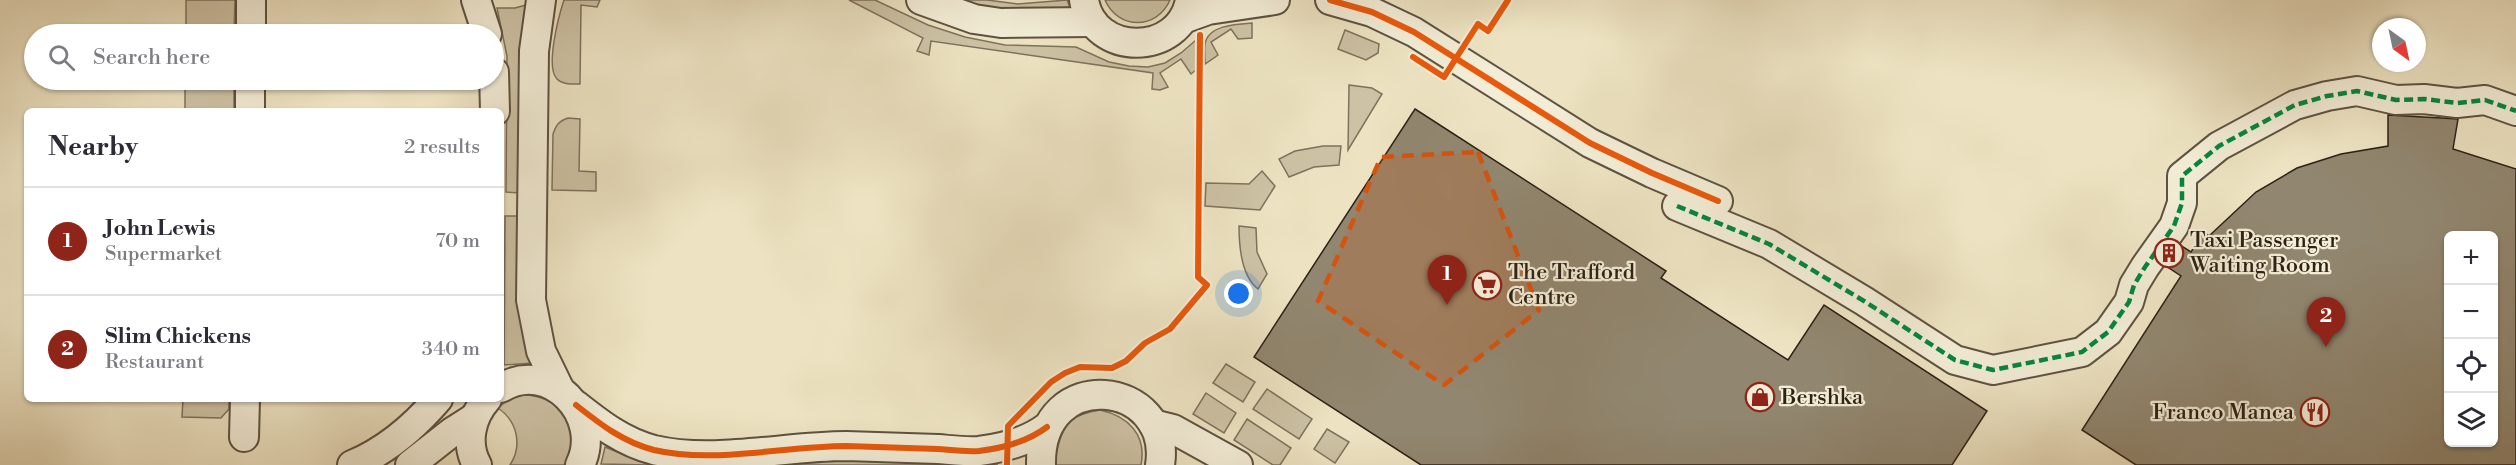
<!DOCTYPE html>
<html lang="en">
<head>
<meta charset="utf-8">
<style>
	:root { --surface:#fff; --page:#f2f2f3; --text:#2b2b33; --muted:#7c7c81; --line:#e1e1e2; --accent:#8f2418 }
	body { margin:0; font-family:"Libre Bodoni",serif; background:var(--page); color:var(--text) }
	.controls { position:absolute; right:18px; bottom:18px; display:grid; overflow:hidden; border-radius:9px; box-shadow:0 2px 4px #0004 }
	.controls button { width:54px; height:54px; display:grid; place-items:center; padding:0; border:0; border-bottom:2px solid var(--line); background:var(--surface); color:var(--text); font:30px sans-serif }
	.compass { position:absolute; left:2372px; top:18px; width:54px; height:54px; border-radius:50%; background:var(--surface); box-shadow:0 2px 4px #0004; rotate:147deg }
	.you { position:absolute; left:1239px; top:294px; width:21px; height:21px; margin:-15px; border:4px solid #fff; border-radius:50%; background:#1a73e8; box-shadow:0 0 0 9px #1a73e833 }
	.badge { display:grid; place-items:center; width:39px; height:39px; border-radius:50%; background:var(--accent); color:#fff; font-size:20px; font-weight:700 }
	.pin { position:absolute; translate:-50% -50px; filter:drop-shadow(0 2px 3px #0008) }
	.pin::after { content:''; position:absolute; top:32px; width:21px; height:18px; background:inherit; clip-path:polygon(0 0,100% 0,50% 100%) }
	.list { margin:0; padding:0; list-style:none }
	h2 { display:flex; justify-content:space-between; align-items:center; height:78px; margin:0; padding:0 24px; font-size:26px }
	h2 small { font-size:20px; font-weight:400; color:var(--muted) }
	.list li { display:grid; grid-template-columns:39px 1fr auto; gap:18px; align-items:center; box-sizing:border-box; height:108px; padding:0 24px; border-top:2px solid var(--line) }
	.list b { display:block; font-size:22px; white-space:nowrap }
	.list p { margin:0; font-size:20px; white-space:nowrap; color:var(--muted) }
	.list em { font-size:20px; font-style:normal; color:var(--muted) }
	.icon { flex:none; width:33px; height:33px; fill:none; stroke:currentColor; stroke-width:2; stroke-linecap:round; stroke-linejoin:round }
	.map { position:relative; flex:none; width:2516px; height:465px; overflow:hidden }
	.search { position:absolute; background:var(--surface); box-shadow:0 2px 4px #0004; left:24px; top:24px; width:480px; height:66px; display:flex; align-items:center; gap:15px; box-sizing:border-box; padding:0 21px; border-radius:33px; color:var(--muted); font-size:22px }
	.panel { position:absolute; background:var(--surface); box-shadow:0 2px 4px #0004; left:24px; top:108px; width:480px; height:294px; border-radius:9px }
	.map>svg:first-child { display:block }
	.green { fill:#cdc2a5; stroke:#7e725d; stroke-width:1.5 }
	.building { fill:#91866f; stroke:#2e2115; stroke-width:1.5; fill-rule:evenodd }
	.lines { fill:none; stroke-linecap:round; stroke-linejoin:round }
	.minor-casing { stroke:#5e5240; stroke-width:32 }
	.minor { stroke:#f3edd7; stroke-width:28 }
	.quiet { stroke:#00873e; stroke-width:4.5; stroke-dasharray:9 4.5; stroke-linecap:butt }
	.cycleway-casing { stroke:#f3edd7; stroke-width:10 }
	.cycleway { stroke:#e8590c; stroke-width:6 }
	.marked { fill:#d5530d; fill-opacity:0.2; stroke:#d5530d; stroke-width:4.5; stroke-dasharray:12 8; stroke-linejoin:round }
	.labels { text-anchor:middle; dominant-baseline:central; stroke-width:4.5; stroke-linejoin:round; paint-order:stroke }
	.poi-label { font-size:22px; fill:#2e2115; stroke:#f3edd7; text-anchor:start }
</style>
</head>
<body>
<div class="map">
<svg width="2516" height="465" viewBox="0 0 2516 465">
	<rect width="100%" height="100%" fill="#ede3c2"/>
	<filter id="stains"><feTurbulence type="fractalNoise" baseFrequency=".00333" numOctaves="4"/><feColorMatrix values="0 0 0 0 .2 0 0 0 0 .09 0 0 0 0 .02 0 0 0 .5 -.17"/></filter>
	<radialGradient id="worn" r=".72"><stop offset=".6" stop-color="#630" stop-opacity="0"/><stop offset="1" stop-color="#630" stop-opacity=".3"/></radialGradient>
	<g class="green">
		<path d="M186,0H235L234,34H186Z"/>
		<path d="M564,0H600L597,7L581,5L580,84C572,84 563,85 557,79C545,67 559,15 564,0Z"/>
		<path d="M849,0H875L928,25L965,37L1005,45L1076,47L1109,62L1129,66L1148,67L1165,63L1181,53L1196,40L1197,69L1191,74L1181,59L1160,73L1168,87L1160,90L1152,89L1153,73L931,41L929,55L917,51L923,38Z"/>
		<path d="M951,0H987L1018,4L1067,0L1070,7L1039,12L1000,11Z"/>
		<path d="M1105,0H1170C1157,30 1118,30 1105,0Z"/>
		<path d="M526,5L521,58V193L506,192L507,56L497,8H515Z"/>
		<path d="M1252,23V38L1238,39L1231,29L1211,42L1218,55L1205,64C1205,57 1204,50 1205,44C1208,25 1237,24 1252,23Z"/>
		<path d="M1345,30L1379,44L1378,53L1366,60L1338,49Z"/>
		<rect x="185" y="80" width="49" height="31"/>
		<path d="M1349,85L1372,88L1382,94L1348,150Z"/>
		<path d="M568,118L580,119L579,171L596,172V191L552,190L553,134C556,125 559,121 568,118Z"/>
		<path d="M1323,146H1341L1339,165L1314,167L1289,177L1279,159L1295,151Z"/>
		<path d="M1262,171L1275,186L1260,210L1205,206L1206,183L1249,184Z"/>
		<path d="M505,216H521C519,265 513,316 533,363L504,365Z"/>
		<path d="M1239,226L1256,228L1257,252L1267,274L1258,289C1241,276 1239,246 1239,226Z"/>
		<path d="M1226,364L1255,382L1243,402L1213,383Z"/>
		<path d="M1267,389L1312,419L1299,439L1253,409Z"/>
		<path d="M1206,393L1236,413L1224,433L1193,414Z"/>
		<path d="M522,395C560,394 590,431 564,465H510C523,445 517,421 498,408L509,399Z"/>
		<path d="M183,399H229V409L221,418L182,417Z"/>
		<path d="M1100,410C1128,416 1147,435 1141,465H1056C1055,458 1056,453 1058,446C1064,421 1075,414 1100,410Z"/>
		<path d="M1247,419L1291,448L1280,465H1273L1234,440Z"/>
		<path d="M1327,429L1349,442L1335,463L1314,449Z"/>
		<path d="M605,447L650,465L601,464Z"/>
		<path d="M839,459L988,462L997,463V465H755Z"/>
	</g>
	<g class="building">
		<path d="M1415,109L1666,271L1661,278L1788,360L1824,305L1987,411L1952,465H1421L1254,357Z"/>
		<path d="M2388,115L2458,119L2453,149L2516,169V465H2136L2082,430L2181,276L2166,266L2180,245L2191,252L2204,232L2209,236L2256,192L2297,168L2341,154L2388,146ZM2448,236H2493V442H2448Z"/>
	</g>
	<g class="lines">
		<g class="minor-casing">
			<g id="minor">
				<path d="M476,0L487,34"/>
				<path d="M541,0L534,51L531,300L541,351L560,390"/>
				<path d="M921,0L974,19L1001,23L1093,22"/>
				<path d="M1084,0C1093,57 1180,57 1190,0"/>
				<path d="M1330,0L1372,12L1414,32L1590,143L1652,173L1718,201"/>
				<path d="M1183,19L1208,10L1275,0"/>
				<path d="M251,34V0"/>
				<path d="M494,72L495,111"/>
				<path d="M250,111V80"/>
				<path d="M1677,206L1769,244L1864,301L1955,360L1993,370L2082,352L2108,332L2129,302L2134,285L2145,267L2174,226L2182,203V176L2219,146L2295,105L2327,96L2357,91L2396,100L2424,99L2457,103L2485,100L2516,111"/>
				<path d="M501,388C549,358 604,416 580,465"/>
				<path d="M576,405C600,424 623,442 654,450C714,464 785,446 846,446C876,447 907,448 938,449C951,450 965,452 979,451C1004,448 1027,442 1047,427"/>
				<path d="M1153,424L1173,429L1238,465"/>
				<path d="M244,437L245,399"/>
				<path d="M352,465C386,451 414,427 438,399"/>
				<path d="M410,465L452,432L474,418"/>
				<path d="M477,465C465,443 471,417 487,399"/>
				<path d="M1041,465C1039,363 1173,380 1160,465"/>
			</g>
		</g>
		<use href="#minor" class="minor"/>
		<path class="quiet" d="M1677,206L1769,244L1864,301L1955,360L1993,370L2082,352L2108,332L2129,302L2134,285L2145,267L2174,226L2182,203V176L2219,146L2295,105L2327,96L2357,91L2396,100L2424,99L2457,103L2485,100L2516,111"/>
		<g class="cycleway-casing">
			<g id="cycleway">
				<path d="M1330,0L1372,12L1414,32L1590,143L1652,173L1718,201"/>
				<path d="M1413,57L1444,77L1478,24L1488,31L1508,0"/>
				<path d="M576,405C600,424 623,442 654,450C714,464 785,446 846,446C876,447 907,448 938,449C951,450 965,452 979,451C1004,448 1027,442 1047,427"/>
				<path d="M1007,465L1008,426L1051,382L1065,373L1080,367L1112,368L1126,361L1145,343L1170,329L1207,285L1198,277L1200,35"/>
			</g>
		</g>
		<use href="#cycleway" class="cycleway"/>
	</g>
	<path class="marked" d="M1478,152L1539,310L1444,385L1318,301L1381,157Z"/>
	<defs>
		<g id="building-ring" transform="scale(1.5)"><circle r="9.5" fill="#f3edd7" stroke="#8f2418" stroke-width="1.5"/><path d="M-4-6H4V6H1V3H-1V6H-4ZM-2.5-4.3h1.7v1.8h-1.7ZM.8-4.3h1.7v1.8H.8ZM-2.5-1h1.7V.8h-1.7ZM.8-1h1.7V.8H.8Z" fill="#8f2418"/></g>
		<g id="supermarket-ring" transform="scale(1.5)"><circle r="9.5" fill="#f3edd7" stroke="#8f2418" stroke-width="1.5"/><path d="M-6-5.5h2.5l.6 2H6L4.5 2H-2.5L-4.4-4H-6ZM-1.5 3.2a1.3 1.3 0 1 0 .1 0ZM3 3.2a1.3 1.3 0 1 0 .1 0Z" fill="#8f2418"/></g>
		<g id="shop-ring" transform="scale(1.5)"><circle r="9.5" fill="#f3edd7" stroke="#8f2418" stroke-width="1.5"/><path d="M-5-2.5h2.3a2.7 3.5 0 0 1 5.4 0H5L5.5 6h-11ZM-1.5-2.5h3a1.5 2.3 0 0 0-3 0Z" fill="#8f2418"/></g>
		<g id="restaurant-ring" transform="scale(1.5)"><circle r="9.5" fill="#f3edd7" stroke="#8f2418" stroke-width="1.5"/><path d="M-5-6h1v4h1v-4h1v4h1v-4h1v5L-1.5 .5V6h-2V.5L-5-1ZM5-6V6H3V1.5H1.5Q1.5-4 5-6Z" fill="#8f2418"/></g>
	</defs>
	<g fill-rule="evenodd">
		<use href="#building-ring" x="2169" y="253"/>
		<use href="#supermarket-ring" x="1487" y="285"/>
		<use href="#shop-ring" x="1760" y="397"/>
		<use href="#restaurant-ring" x="2315" y="412"/>
	</g>
	<g class="labels">
		<g class="poi-label">
			<text x="2190" y="240">Taxi Passenger<tspan x="2190" dy="25">Waiting Room</tspan></text>
			<text x="1508" y="272">The Trafford<tspan x="1508" dy="25">Centre</tspan></text>
			<text x="1781" y="397">Bershka</text>
			<text x="2294" y="412" text-anchor="end">Franco Manca</text>
		</g>
	</g>
	<rect width="100%" height="100%" filter="url(#stains)"/>
	<rect width="100%" height="100%" fill="url(#worn)"/>
</svg>
<div class="controls">
<button>+</button>
<button>−</button>
<button><svg class="icon" aria-label="locate" viewBox="0 0 24 24"><circle cx="12" cy="12" r="6"/><path d="M12 2v4M12 18v4M2 12h4M18 12h4"/></svg></button>
<button><svg class="icon" aria-label="layers" viewBox="0 0 24 24"><path d="M12 4l9 5-9 5-9-5zM3 14l9 5 9-5"/></svg></button>
</div>
<svg class="compass" viewBox="-18 -18 36 36"><path d="M0-13l5 13h-10z" fill="#e53935"/><path d="M0 13l5-13h-10z" fill="#7c7c81"/></svg>
<div class="you"></div>
<div class="pin badge" style="left:1447px;top:305px">1</div>
<div class="pin badge" style="left:2326px;top:347px">2</div>
<div class="search"><svg class="icon" aria-label="search" viewBox="0 0 24 24"><circle cx="10" cy="10" r="6"/><path d="M15 15l6 6"/></svg>Search here</div>
<section class="panel">
<h2>Nearby<small>2 results</small></h2>
<ul class="list">
<li><span class="badge">1</span><div><b>John Lewis</b><p>Supermarket</p></div><em>70 m</em></li>
<li><span class="badge">2</span><div><b>Slim Chickens</b><p>Restaurant</p></div><em>340 m</em></li>
</ul>
</section>
</div>
</body>
</html>
